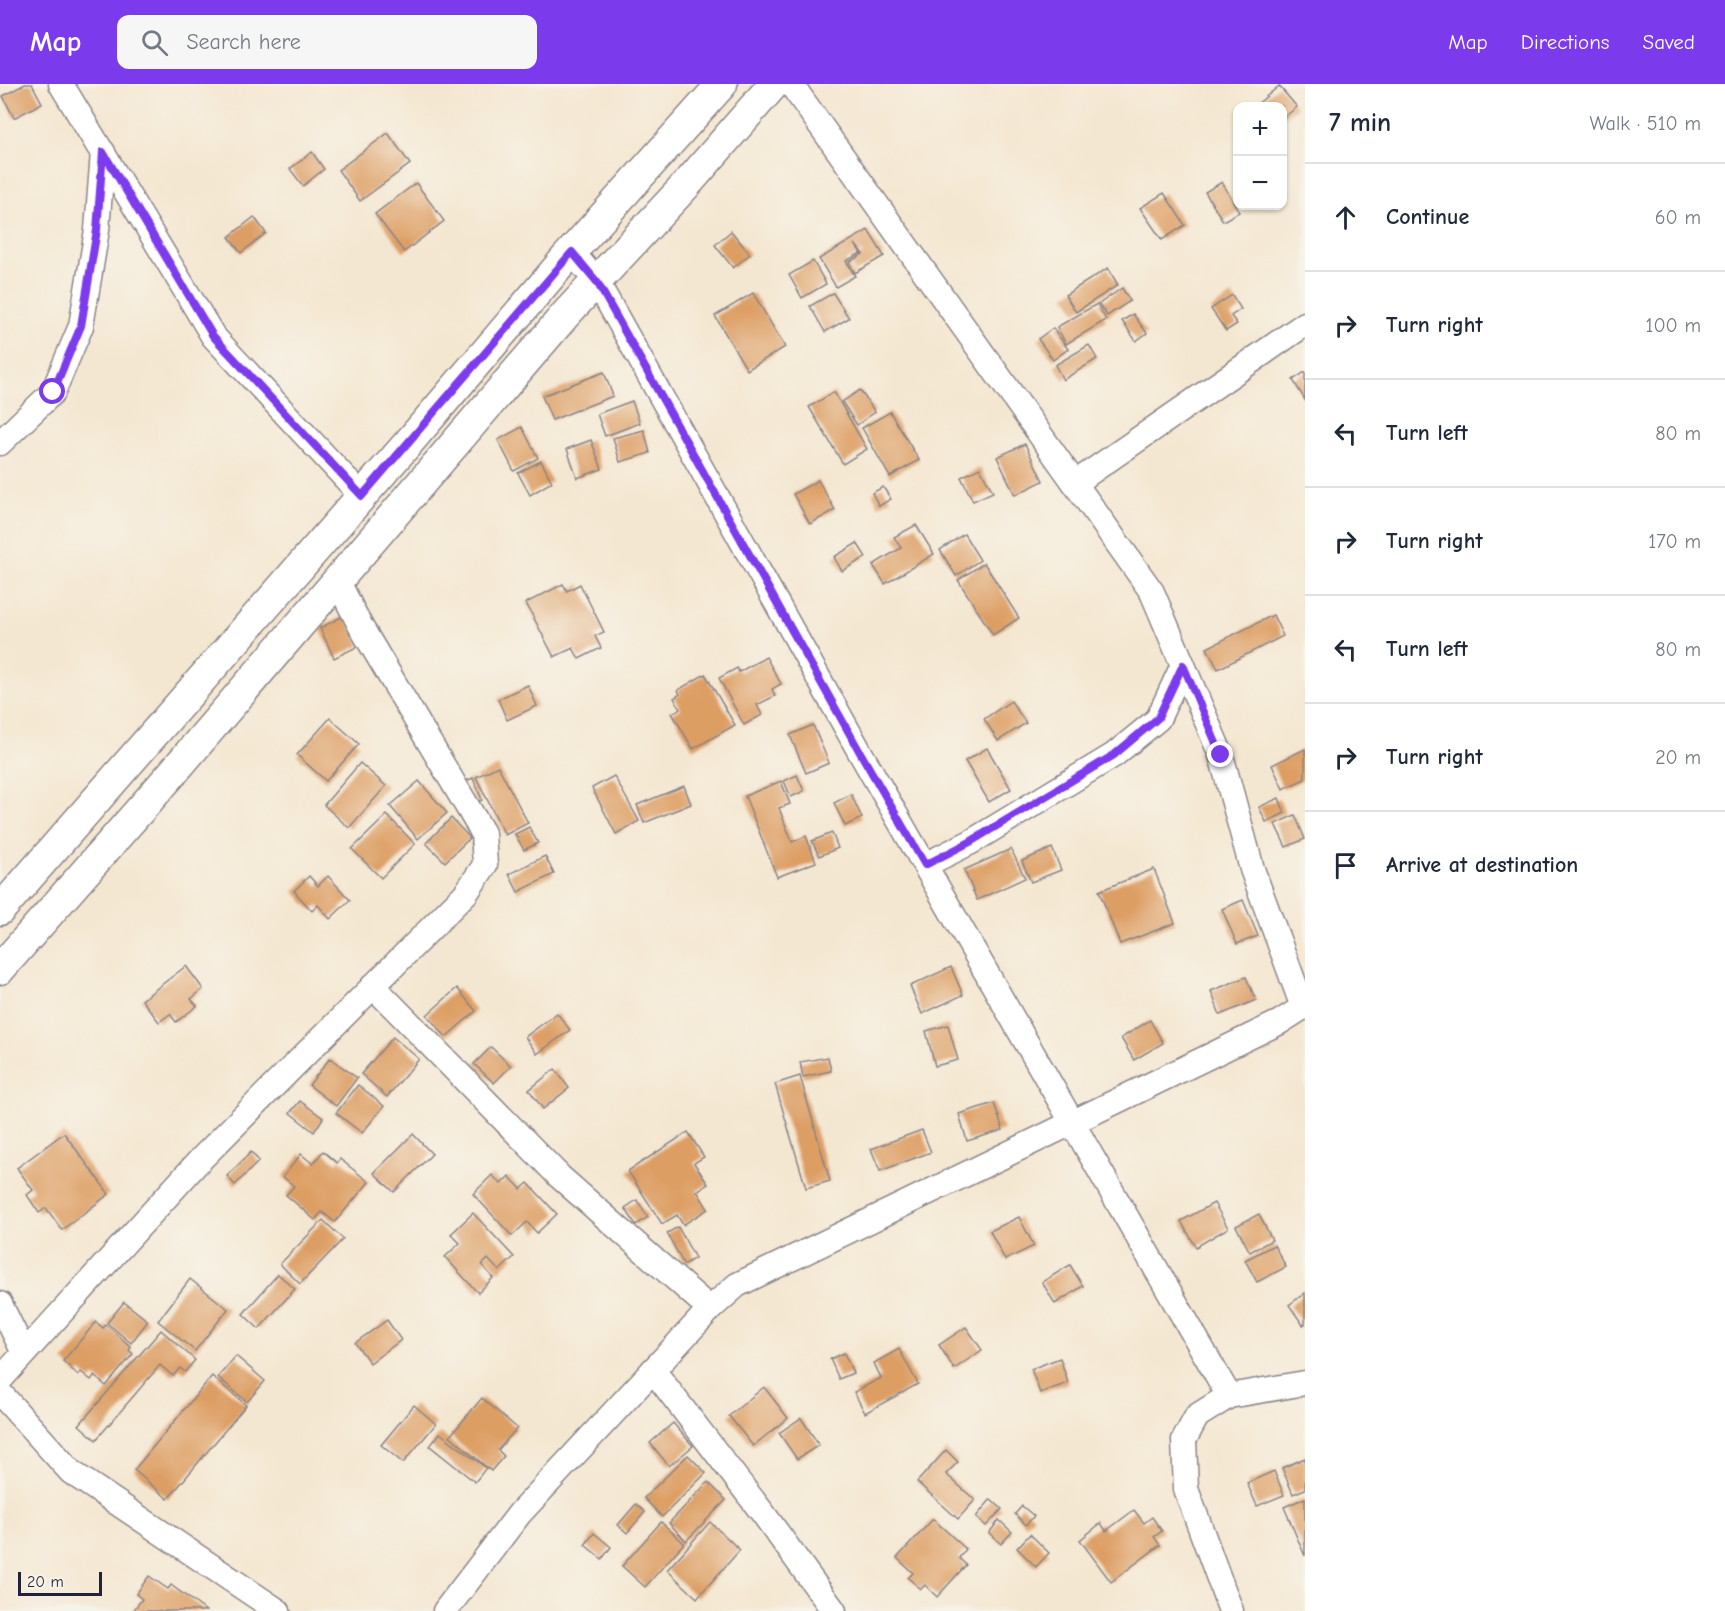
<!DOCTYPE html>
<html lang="en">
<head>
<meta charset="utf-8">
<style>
	:root { --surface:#fff; --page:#f6f6f7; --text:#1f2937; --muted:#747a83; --line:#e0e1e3; --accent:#7c3aed }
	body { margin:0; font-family:"Comic Neue",sans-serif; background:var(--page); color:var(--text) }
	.controls { position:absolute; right:18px; top:18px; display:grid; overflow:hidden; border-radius:12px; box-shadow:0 2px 4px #0004 }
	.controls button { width:54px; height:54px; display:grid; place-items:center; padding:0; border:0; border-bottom:2px solid var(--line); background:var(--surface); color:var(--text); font:30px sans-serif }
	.scale { position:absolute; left:18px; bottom:15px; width:84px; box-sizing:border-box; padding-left:6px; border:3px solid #22223b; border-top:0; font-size:16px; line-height:21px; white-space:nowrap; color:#22223b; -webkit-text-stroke:4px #f7f3e8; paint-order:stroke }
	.stop { position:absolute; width:18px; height:18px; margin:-14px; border:4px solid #7c3aed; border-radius:50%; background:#fff }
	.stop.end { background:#7c3aed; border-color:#fff; box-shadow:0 2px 6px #0008 }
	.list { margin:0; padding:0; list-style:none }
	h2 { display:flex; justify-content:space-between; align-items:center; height:78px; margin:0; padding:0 24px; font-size:26px }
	h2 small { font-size:20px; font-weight:400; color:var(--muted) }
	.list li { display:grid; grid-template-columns:39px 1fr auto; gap:18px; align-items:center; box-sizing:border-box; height:108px; padding:0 24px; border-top:2px solid var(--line) }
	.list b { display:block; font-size:22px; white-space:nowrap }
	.list em { font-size:20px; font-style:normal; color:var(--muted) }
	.icon { flex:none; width:33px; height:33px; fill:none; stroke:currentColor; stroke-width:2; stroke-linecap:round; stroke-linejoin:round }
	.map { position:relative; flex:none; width:1305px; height:1527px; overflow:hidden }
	header { display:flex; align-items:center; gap:36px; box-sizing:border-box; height:84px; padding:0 30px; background:var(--accent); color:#fff }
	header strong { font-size:28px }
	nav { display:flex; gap:33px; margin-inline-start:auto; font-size:21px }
	.search { width:420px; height:54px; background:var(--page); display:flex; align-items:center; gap:15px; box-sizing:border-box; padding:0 21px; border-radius:12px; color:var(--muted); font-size:22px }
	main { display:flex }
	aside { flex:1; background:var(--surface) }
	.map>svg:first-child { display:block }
	.building { fill:#dd9e63 }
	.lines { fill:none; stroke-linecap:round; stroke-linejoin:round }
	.minor-casing { stroke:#8b8486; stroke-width:27 }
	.tertiary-casing { stroke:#8b8486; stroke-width:33 }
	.minor { stroke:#fff; stroke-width:24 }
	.tertiary { stroke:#fff; stroke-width:30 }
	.route { stroke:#7c3aed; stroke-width:8 }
</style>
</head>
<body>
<header>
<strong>Map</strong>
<div class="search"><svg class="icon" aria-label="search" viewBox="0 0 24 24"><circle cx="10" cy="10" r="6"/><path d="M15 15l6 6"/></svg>Search here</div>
<nav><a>Map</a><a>Directions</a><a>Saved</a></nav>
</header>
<main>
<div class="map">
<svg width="1305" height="1527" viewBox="0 0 1305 1527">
	<rect width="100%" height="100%" fill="#f7f3e8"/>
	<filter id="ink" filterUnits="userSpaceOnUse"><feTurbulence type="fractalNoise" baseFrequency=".0167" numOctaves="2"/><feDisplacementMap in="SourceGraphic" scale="12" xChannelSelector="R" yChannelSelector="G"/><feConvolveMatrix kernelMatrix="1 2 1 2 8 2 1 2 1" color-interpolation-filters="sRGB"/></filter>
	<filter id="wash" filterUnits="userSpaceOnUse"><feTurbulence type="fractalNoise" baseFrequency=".008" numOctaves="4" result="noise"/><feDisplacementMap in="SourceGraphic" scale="24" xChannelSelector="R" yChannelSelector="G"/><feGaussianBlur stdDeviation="1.35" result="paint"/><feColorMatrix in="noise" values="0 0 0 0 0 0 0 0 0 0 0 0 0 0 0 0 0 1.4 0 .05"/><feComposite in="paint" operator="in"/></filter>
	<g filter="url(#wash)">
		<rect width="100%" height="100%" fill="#f4e7d1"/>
		<g id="blocks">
			<g class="building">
				<path d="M25,0H32L42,19L14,34L3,12Z"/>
				<path d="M1279,2L1297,23L1282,35V22H1255Z"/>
				<path d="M388,49L410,80L360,117L338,86Z"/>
				<path d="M312,68L324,85L303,102L290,85Z"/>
				<path d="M1222,98L1239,128L1223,137L1205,108Z"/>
				<path d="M416,99L444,137L404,168L375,130Z"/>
				<path d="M1164,109L1185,141L1162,156L1140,124Z"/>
				<path d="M254,133L266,149L241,169L229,153Z"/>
				<path d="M868,146L884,172L855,189L849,178L863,170L855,160L861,169L846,177L855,192L836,203L819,175Z"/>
				<path d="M731,147L750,170L733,184L715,161Z"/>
				<path d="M813,177L826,200L802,214L789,191Z"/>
				<path d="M1108,184L1118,201L1076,228L1065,211Z"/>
				<path d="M1122,204L1130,217L1107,232L1099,220Z"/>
				<path d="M753,209L785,263L747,286L715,232Z"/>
				<path d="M833,209L849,234L825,248L810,222Z"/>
				<path d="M1232,211L1241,225L1231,232L1237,240L1226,247L1211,225Z"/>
				<path d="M1097,220L1106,236L1066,260L1057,243Z"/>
				<path d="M1133,230L1147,249L1136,257L1122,237Z"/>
				<path d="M1053,244L1068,265L1053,276L1038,255Z"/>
				<path d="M1089,261L1097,275L1063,296L1055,281Z"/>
				<path d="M604,288L613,312L552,336L542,312Z"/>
				<path d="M1305,288V316L1293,296Z"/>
				<path d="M860,306L875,328L857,341L842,318Z"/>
				<path d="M834,308L867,365L843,380L809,323Z"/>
				<path d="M632,317L640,339L605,352L597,330Z"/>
				<path d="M890,328L919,376L890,393L862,344Z"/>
				<path d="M522,343L538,374L514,387L498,356Z"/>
				<path d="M644,346L650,369L620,378L613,354Z"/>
				<path d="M591,356L602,385L577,394L567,365Z"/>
				<path d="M1025,360L1043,397L1015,411L997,373Z"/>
				<path d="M541,377L552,398L530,411L518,389Z"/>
				<path d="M980,384L993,408L973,417L961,393Z"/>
				<path d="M818,396L835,426L810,440L793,410Z"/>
				<path d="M883,403L891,415L879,422L872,409Z"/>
				<path d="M916,441L934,470L885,500L873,481L901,464L894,453Z"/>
				<path d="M964,450L980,476L956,492L940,466Z"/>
				<path d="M857,459L866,473L842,487L834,473Z"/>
				<path d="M984,479L1019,534L993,551L958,496Z"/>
				<path d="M563,500L567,507L580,500L604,548L595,552L601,564L579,575L573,564L554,573L526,519Z"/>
				<path d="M345,531L361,561L334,574L320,544Z"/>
				<path d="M1273,531L1283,552L1218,585L1207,564Z"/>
				<path d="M766,573L781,600L772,605L775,612L757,621L762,631L744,641L719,594L737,584L739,588Z"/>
				<path d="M705,590L735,641L693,665L672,629L680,625L674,614L680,610L678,606Z"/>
				<path d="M528,601L537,622L507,636L498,615Z"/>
				<path d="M1011,617L1026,639L998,657L984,635Z"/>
				<path d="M330,634L359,660L326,697L297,671Z"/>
				<path d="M813,641L829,679L806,689L790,651Z"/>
				<path d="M987,664L1011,705L989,718L965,677Z"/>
				<path d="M1305,665V695L1283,705L1272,681Z"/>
				<path d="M360,679L386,702L349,744L324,721Z"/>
				<path d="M498,682L528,739L505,751L476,693Z"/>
				<path d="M797,691L804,707L791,713L784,697Z"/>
				<path d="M614,692L639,737L616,750L592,704Z"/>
				<path d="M473,694L482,716L475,719L466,697Z"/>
				<path d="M419,697L447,729L418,755L390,722Z"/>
				<path d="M781,697L790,720L779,724L792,758L806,752L816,778L777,793L745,712Z"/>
				<path d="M684,702L691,720L644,739L637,721Z"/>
				<path d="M851,710L862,734L845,742L834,719Z"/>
				<path d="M1279,714L1285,729L1266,738L1259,723Z"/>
				<path d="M387,731L415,760L381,794L352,765Z"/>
				<path d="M1295,731L1305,755L1286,763L1275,740Z"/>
				<path d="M451,734L470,754L445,778L426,759Z"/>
				<path d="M529,743L538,759L524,766L515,750Z"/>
				<path d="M832,749L838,764L819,772L812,757Z"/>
				<path d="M1052,764L1061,786L1031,798L1022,777Z"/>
				<path d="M1011,765L1025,794L977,816L964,786Z"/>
				<path d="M545,772L554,790L518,808L509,790Z"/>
				<path d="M1154,785L1175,839L1120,860L1099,807Z"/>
				<path d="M309,792L318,802L328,792L350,816L330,835L318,821L312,827L294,807Z"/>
				<path d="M1243,816L1258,852L1237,860L1222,825Z"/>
				<path d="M186,882L203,905L191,915L197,922L176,938L170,930L159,938L142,916Z"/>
				<path d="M951,883L963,911L922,930L910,902Z"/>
				<path d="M1246,893L1256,916L1220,931L1211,907Z"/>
				<path d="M457,904L476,927L446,953L427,931Z"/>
				<path d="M557,929L570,946L537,970L525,953Z"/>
				<path d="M1150,936L1163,959L1134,976L1121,954Z"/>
				<path d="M948,941L958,976L935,982L926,947Z"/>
				<path d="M393,953L419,975L387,1013L361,990Z"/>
				<path d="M491,963L511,982L494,999L474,980Z"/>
				<path d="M828,973L831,987L803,993L800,978Z"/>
				<path d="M330,974L357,994L336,1022L309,1001Z"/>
				<path d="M555,985L569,1004L543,1025L529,1006Z"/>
				<path d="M800,992L830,1097L806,1104L775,1000Z"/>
				<path d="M358,1001L384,1022L362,1049L336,1029Z"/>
				<path d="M300,1017L323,1034L314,1048L290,1029Z"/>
				<path d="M994,1019L1003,1046L967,1057L959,1030Z"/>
				<path d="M922,1046L931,1068L880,1087L871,1065Z"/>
				<path d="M688,1048L704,1073L694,1079L708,1100L697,1107L708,1125L683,1141L677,1131L662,1140L628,1087Z"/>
				<path d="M64,1049L109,1110L62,1146L46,1124L39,1129L27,1111L33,1106L17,1084Z"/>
				<path d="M413,1050L432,1070L394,1108L374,1089Z"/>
				<path d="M323,1067L337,1079L340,1075L369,1098L335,1138L322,1128L315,1136L286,1111L294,1102L283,1093L301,1070L313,1080Z"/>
				<path d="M251,1068L259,1077L235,1101L227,1092Z"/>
				<path d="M492,1091L501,1100L509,1092L521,1105L528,1099L557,1130L537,1149L527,1138L512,1152L473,1110Z"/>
				<path d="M637,1116L648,1133L636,1141L625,1124Z"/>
				<path d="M1214,1119L1228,1144L1196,1163L1181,1137Z"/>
				<path d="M473,1129L514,1173L499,1187L488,1175L482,1181L493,1194L478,1209L445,1173L460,1159L451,1150Z"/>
				<path d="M1259,1130L1272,1156L1250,1168L1236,1142Z"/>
				<path d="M1019,1133L1034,1162L1005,1176L990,1147Z"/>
				<path d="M323,1136L343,1155L300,1200L280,1180Z"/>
				<path d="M678,1143L695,1174L684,1181L667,1149Z"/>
				<path d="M1274,1161L1286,1183L1257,1198L1245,1176Z"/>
				<path d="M1070,1181L1083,1202L1055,1220L1042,1198Z"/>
				<path d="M278,1190L295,1205L259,1245L243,1230Z"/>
				<path d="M190,1195L228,1225L195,1267L158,1237Z"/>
				<path d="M1305,1209V1240L1303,1241L1289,1221Z"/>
				<path d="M124,1218L148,1237L131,1259L107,1239Z"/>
				<path d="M387,1236L401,1256L370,1279L355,1259Z"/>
				<path d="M96,1238L103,1244L106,1241L131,1263L129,1266L133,1270L106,1302L94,1292L91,1296L81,1288L78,1291L63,1277Z"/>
				<path d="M966,1243L982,1266L954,1285L939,1261Z"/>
				<path d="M161,1246L195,1276L185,1288L180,1284L173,1292L160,1281L96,1356L79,1341Z"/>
				<path d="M899,1265L918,1300L865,1329L854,1308L881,1294L874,1279Z"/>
				<path d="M844,1269L853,1289L839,1295L830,1275Z"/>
				<path d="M236,1272L265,1297L247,1318L218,1293Z"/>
				<path d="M1060,1274L1068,1299L1040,1309L1031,1285Z"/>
				<path d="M212,1292L246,1321L168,1415L134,1386Z"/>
				<path d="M764,1303L788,1334L753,1362L729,1332Z"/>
				<path d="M482,1314L517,1344L498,1366L504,1372L491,1387L450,1352Z"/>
				<path d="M414,1321L436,1340L403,1379L381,1361Z"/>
				<path d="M801,1334L819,1361L797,1375L779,1349Z"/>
				<path d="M673,1339L693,1362L669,1382L650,1359Z"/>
				<path d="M440,1349L486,1384L475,1398L430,1362Z"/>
				<path d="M946,1366L958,1378L946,1390L975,1416L958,1435L917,1398Z"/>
				<path d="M688,1371L706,1389L662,1433L644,1414Z"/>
				<path d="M1305,1374V1405L1293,1410L1282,1384Z"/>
				<path d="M1274,1387L1284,1411L1257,1422L1247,1399Z"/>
				<path d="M708,1398L726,1416L686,1457L669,1439Z"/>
				<path d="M1305,1414V1472L1284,1423Z"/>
				<path d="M991,1415L1002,1425L986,1442L976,1433Z"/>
				<path d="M636,1420L645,1428L627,1449L618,1441Z"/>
				<path d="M1022,1422L1034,1432L1026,1441L1015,1430Z"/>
				<path d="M1134,1426L1144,1439L1152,1433L1162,1447L1154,1453L1160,1461L1111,1498L1080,1456L1101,1439L1106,1447Z"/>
				<path d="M933,1435L966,1465L959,1474L966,1481L937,1513L925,1501L921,1505L908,1494L913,1489L897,1474Z"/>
				<path d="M999,1436L1012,1448L1001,1460L989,1449Z"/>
				<path d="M661,1438L684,1459L645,1503L622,1482Z"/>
				<path d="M710,1438L740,1466L697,1514L667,1486Z"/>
				<path d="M594,1449L611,1463L602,1475L585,1461Z"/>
				<path d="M1030,1450L1049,1469L1036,1483L1017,1464Z"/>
				<path d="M149,1492L168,1505L171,1501L206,1527H133L142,1515L136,1510Z"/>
			</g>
		</g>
	</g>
	<g filter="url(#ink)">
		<use href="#blocks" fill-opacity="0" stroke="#8b8486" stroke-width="1.5"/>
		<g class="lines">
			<g class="minor-casing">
				<g id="minor">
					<path d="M61,0L213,252L362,412"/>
					<path d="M791,0L1152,508L1221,671L1252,785L1303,923"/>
					<path d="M572,168L597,198L861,670L1229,1312"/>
					<path d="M0,359L53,308L81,242L97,146L103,68"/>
					<path d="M1075,399L1305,240"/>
					<path d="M925,781L971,758L1114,671L1158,635L1183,581"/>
					<path d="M373,902L560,1093L710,1225"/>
					<path d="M0,1220L24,1269"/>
					<path d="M653,1286L765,1432L834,1527"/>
					<path d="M0,1296L199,1077L466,809L485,781L483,749L361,543L337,496"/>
					<path d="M0,1309L71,1388L278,1527"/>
					<path d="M445,1527L520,1429L710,1225L737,1201L1280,938L1305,922"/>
					<path d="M1231,1527L1186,1405L1184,1356L1197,1332L1229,1312L1305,1299"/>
				</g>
			</g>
			<g class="tertiary-casing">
				<g id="tertiary">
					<path d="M0,826L410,357L566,174L722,0"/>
					<path d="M0,885L169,693L566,230L688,99L774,0"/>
				</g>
			</g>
			<use href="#minor" class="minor"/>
			<use href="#tertiary" class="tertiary"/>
		</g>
	</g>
	<g class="lines" filter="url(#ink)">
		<path class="route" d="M53,308L81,242L97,146L103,68L213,252L362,412L572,168L597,198L861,670L925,781L970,758L1114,671L1158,634L1183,581L1221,671"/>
	</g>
</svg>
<div class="controls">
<button>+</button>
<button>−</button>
</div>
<div class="scale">20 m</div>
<div class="stop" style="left:53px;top:308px"></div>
<div class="stop end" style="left:1221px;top:671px"></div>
</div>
<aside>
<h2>7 min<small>Walk · 510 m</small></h2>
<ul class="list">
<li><svg class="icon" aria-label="ahead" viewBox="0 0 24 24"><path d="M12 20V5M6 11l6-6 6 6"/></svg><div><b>Continue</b></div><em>60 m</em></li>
<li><svg class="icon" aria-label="right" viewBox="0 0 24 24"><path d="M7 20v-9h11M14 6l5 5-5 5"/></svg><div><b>Turn right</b></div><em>100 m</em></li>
<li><svg class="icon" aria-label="left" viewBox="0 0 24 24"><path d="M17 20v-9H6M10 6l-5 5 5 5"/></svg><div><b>Turn left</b></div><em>80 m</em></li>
<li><svg class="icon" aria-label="right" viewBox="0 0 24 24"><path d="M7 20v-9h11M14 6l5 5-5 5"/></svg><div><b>Turn right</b></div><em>170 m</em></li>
<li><svg class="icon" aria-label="left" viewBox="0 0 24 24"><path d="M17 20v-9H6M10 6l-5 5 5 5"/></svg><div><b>Turn left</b></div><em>80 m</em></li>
<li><svg class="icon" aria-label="right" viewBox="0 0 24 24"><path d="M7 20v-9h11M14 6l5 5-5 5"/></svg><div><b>Turn right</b></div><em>20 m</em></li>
<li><svg class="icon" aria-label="arrive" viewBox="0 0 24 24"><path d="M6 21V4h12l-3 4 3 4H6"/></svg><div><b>Arrive at destination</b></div></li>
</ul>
</aside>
</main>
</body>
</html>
